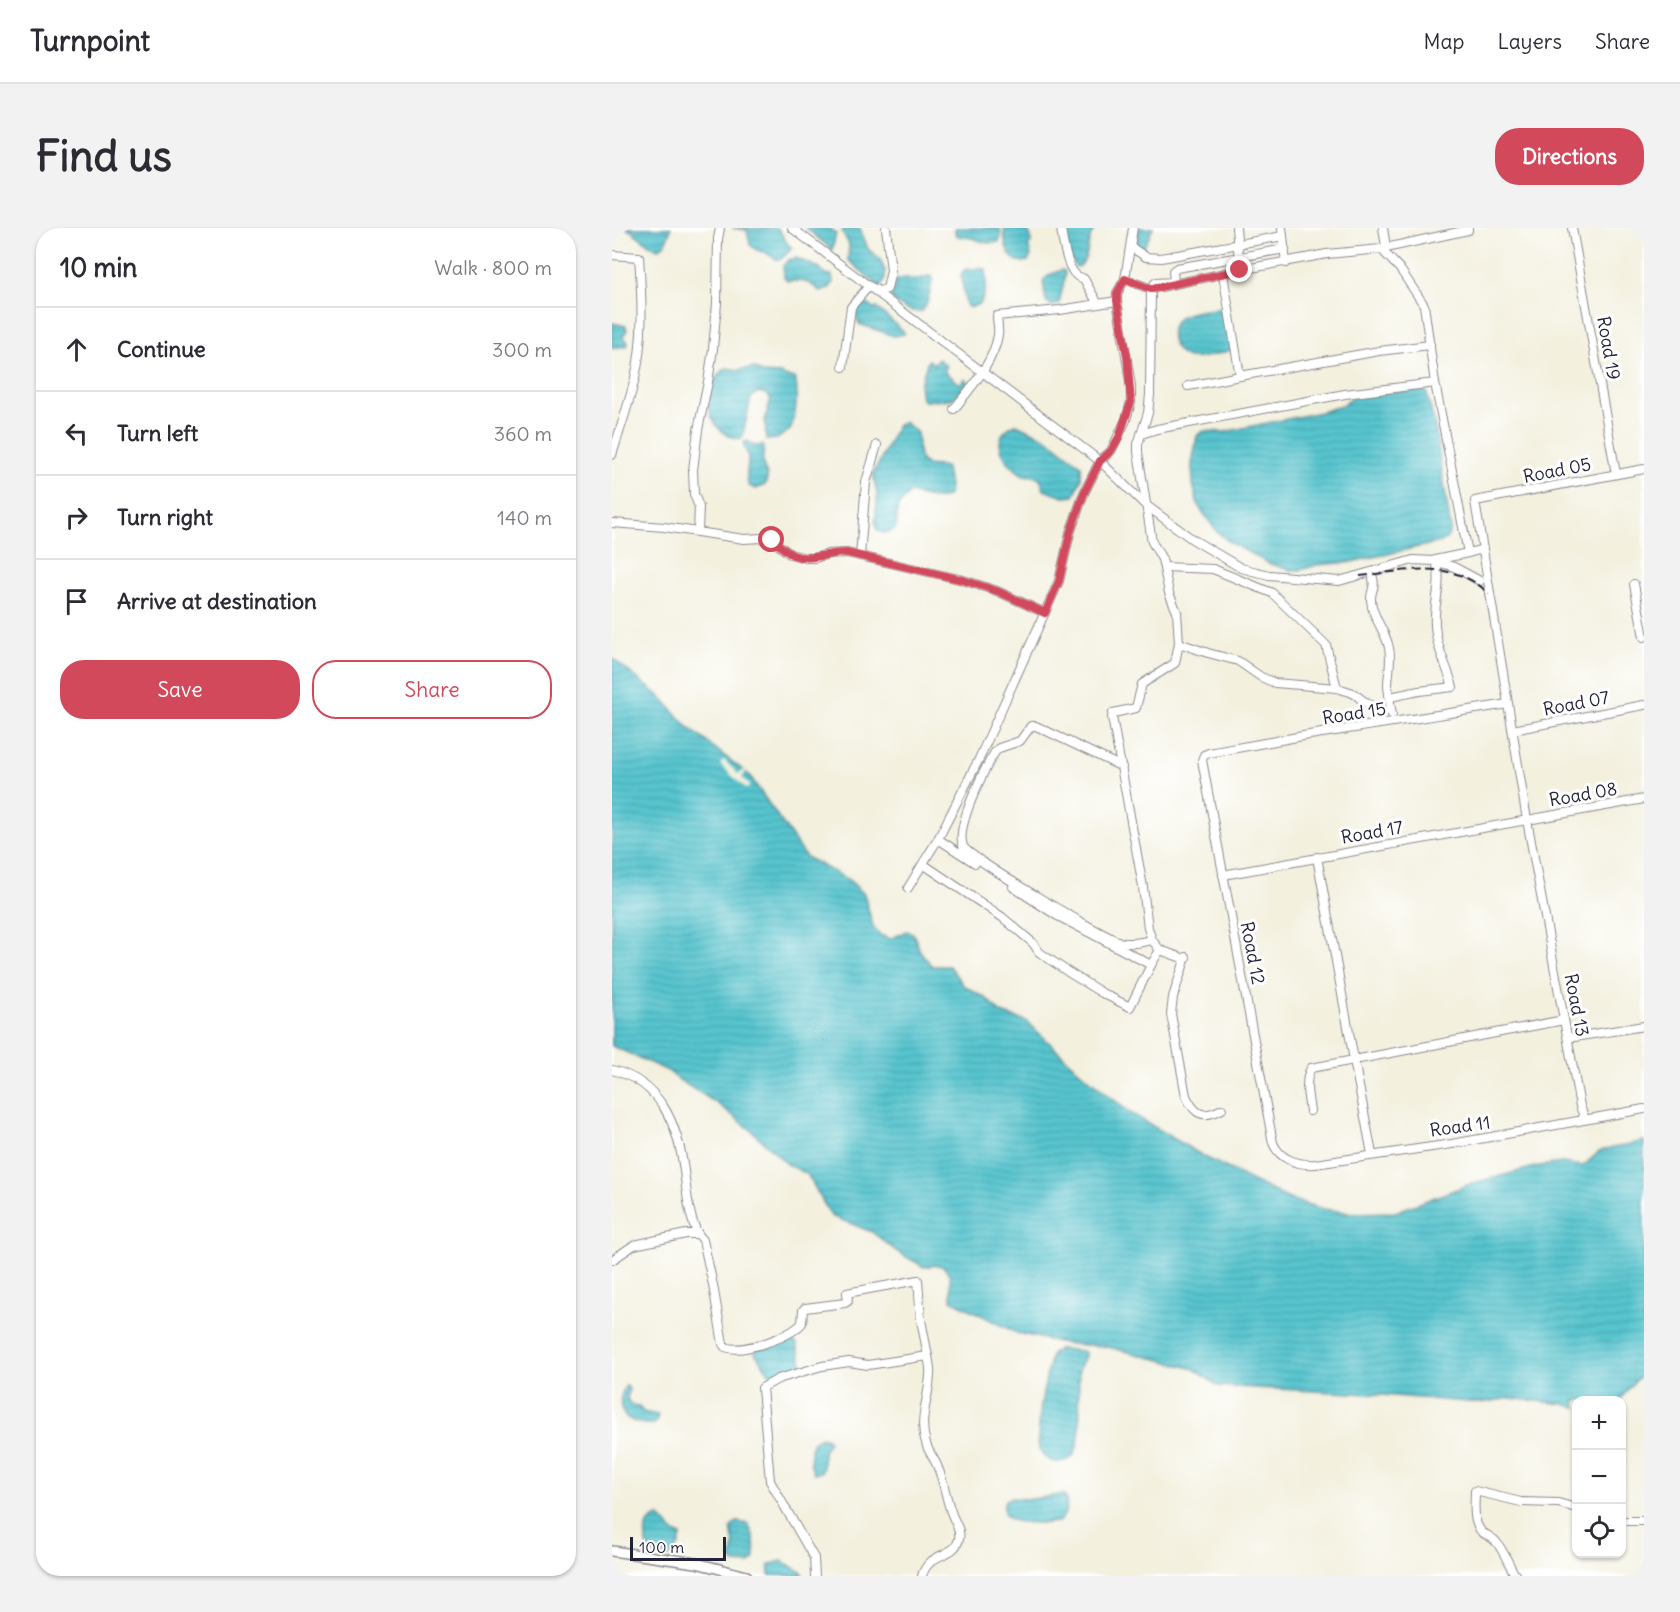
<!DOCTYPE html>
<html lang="en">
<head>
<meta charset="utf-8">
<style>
	:root { --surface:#fff; --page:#f2f2f3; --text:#2b2b33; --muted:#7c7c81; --line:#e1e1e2; --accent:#d1495b }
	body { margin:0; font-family:Delius,sans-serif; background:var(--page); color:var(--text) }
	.controls { position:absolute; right:18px; bottom:18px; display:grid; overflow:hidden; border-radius:12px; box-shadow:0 2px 4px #0004 }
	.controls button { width:54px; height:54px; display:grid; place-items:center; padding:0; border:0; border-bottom:2px solid var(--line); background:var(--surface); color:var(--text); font:30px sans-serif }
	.scale { position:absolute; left:18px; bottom:15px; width:96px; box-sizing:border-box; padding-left:6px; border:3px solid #22223b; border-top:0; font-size:16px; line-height:21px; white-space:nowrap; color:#22223b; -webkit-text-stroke:4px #fff; paint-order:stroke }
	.stop { position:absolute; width:18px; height:18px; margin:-14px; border:4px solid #d1495b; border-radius:50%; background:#fff }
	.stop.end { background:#d1495b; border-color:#fff; box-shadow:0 2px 6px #0008 }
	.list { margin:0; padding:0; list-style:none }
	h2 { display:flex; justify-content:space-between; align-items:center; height:78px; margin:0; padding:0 24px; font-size:26px }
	h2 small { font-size:20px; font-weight:400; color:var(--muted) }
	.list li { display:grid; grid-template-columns:39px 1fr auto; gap:18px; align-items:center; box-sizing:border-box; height:84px; padding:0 24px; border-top:2px solid var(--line) }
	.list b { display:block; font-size:22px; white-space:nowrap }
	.list em { font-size:20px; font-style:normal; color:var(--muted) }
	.actions { display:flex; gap:12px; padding:18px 24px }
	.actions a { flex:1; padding:14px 0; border:2px solid var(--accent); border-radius:24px; text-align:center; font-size:21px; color:var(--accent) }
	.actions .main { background:var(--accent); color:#fff }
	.icon { flex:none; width:33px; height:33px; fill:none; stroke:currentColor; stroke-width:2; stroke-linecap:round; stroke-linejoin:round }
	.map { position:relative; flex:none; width:1032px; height:1348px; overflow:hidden; border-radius:24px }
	header { display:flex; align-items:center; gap:36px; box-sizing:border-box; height:84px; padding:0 30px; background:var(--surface); border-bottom:2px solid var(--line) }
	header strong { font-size:28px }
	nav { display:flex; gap:33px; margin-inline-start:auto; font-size:21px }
	.intro { display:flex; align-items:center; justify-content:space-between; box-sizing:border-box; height:144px; padding:0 36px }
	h1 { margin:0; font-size:42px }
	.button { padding:15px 27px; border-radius:24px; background:var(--accent); color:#fff; font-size:21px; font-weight:700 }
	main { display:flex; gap:36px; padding:0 36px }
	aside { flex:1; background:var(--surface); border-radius:24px; box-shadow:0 2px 4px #0004 }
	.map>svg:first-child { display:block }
	.water { fill:url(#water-rules); stroke:#3c7384; stroke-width:1.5 }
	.pier { fill:#f3f0de }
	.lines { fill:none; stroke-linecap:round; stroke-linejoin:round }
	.minor-casing { stroke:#8a898c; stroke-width:10 }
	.major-casing { stroke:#8a898c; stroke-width:12 }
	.minor { stroke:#fff; stroke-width:8 }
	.major { stroke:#fff; stroke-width:9 }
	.rail { stroke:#22223b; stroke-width:2; stroke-dasharray:9 4.5; stroke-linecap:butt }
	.route { stroke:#d1495b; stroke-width:8 }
	.labels { text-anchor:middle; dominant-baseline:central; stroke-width:6; stroke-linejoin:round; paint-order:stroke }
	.street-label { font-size:18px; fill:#22223b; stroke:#fff }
</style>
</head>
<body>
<header>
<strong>Turnpoint</strong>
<nav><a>Map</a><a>Layers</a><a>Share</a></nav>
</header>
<div class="intro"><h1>Find us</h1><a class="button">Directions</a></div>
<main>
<aside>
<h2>10 min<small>Walk · 800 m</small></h2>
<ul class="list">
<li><svg class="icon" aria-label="ahead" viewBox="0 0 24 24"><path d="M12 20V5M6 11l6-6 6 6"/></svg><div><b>Continue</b></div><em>300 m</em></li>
<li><svg class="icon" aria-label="left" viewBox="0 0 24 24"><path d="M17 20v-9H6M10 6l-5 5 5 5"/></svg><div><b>Turn left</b></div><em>360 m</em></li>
<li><svg class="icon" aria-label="right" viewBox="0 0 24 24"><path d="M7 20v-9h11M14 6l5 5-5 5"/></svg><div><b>Turn right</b></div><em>140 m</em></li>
<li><svg class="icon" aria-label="arrive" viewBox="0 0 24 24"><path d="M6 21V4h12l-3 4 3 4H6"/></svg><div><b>Arrive at destination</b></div></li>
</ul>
<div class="actions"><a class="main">Save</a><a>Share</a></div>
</aside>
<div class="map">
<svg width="1032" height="1348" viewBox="0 0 1032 1348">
	<defs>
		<pattern id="water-rules" width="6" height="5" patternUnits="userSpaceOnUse" patternTransform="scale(1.5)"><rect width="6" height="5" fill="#57c4ce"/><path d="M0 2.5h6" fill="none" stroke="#4ba8b2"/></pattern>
	</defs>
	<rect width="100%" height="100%" fill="#fff"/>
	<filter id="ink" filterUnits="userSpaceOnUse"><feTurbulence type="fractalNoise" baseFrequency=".0167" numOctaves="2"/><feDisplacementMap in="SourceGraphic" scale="12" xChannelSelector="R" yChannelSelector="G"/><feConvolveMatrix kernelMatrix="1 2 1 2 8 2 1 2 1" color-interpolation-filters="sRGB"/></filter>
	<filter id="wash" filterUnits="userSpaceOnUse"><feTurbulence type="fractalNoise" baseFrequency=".008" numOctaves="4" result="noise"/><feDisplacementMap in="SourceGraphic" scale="24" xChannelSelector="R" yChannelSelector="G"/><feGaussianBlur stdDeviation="1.35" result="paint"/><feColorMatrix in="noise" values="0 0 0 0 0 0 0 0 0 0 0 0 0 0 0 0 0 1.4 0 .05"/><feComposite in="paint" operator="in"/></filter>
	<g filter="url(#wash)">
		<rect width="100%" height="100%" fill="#f3f0de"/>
		<g class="water">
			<path d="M14,0H59L53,16L46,21C34,16 26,6 14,0Z"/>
			<path d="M120,0H165C173,7 170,12 180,20L169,31L165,32L153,24L147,23L138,17L135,2Z"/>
			<path d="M194,0H218L224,6L220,22Z"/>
			<path d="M232,0H248L256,21L268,31L273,43V50L268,59L236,32L237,16L230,4Z"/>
			<path d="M343,0H388L389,9L387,14L375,15L360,10L346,8L343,5Z"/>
			<path d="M392,0H414L419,9V15L416,17L419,28L416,33C396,38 392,15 392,0Z"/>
			<path d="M454,0H484C473,10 479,28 468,38L464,39C456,30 451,11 454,0Z"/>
			<path d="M524,0H541L532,19L528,20L525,16Z"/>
			<path d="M184,30L208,40L212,46L220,47L221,54L217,61L208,63L197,55L189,53H175L172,49L171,38L176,32Z"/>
			<path d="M356,41H374C375,56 374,61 369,75L358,80L354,77L349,48L352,42Z"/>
			<path d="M450,42L453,43C453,55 449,64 447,76L440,78L434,73L431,53L437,47Z"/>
			<path d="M317,48L321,50C317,63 319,70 310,83C299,86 285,77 278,69L283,59L282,52L294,50L305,52Z"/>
			<path d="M253,73L262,82L264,80L267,82L292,104V106L282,108L247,96L242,81L247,74Z"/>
			<path d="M611,80L620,122C607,125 591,132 578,130C559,127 552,97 570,88C582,82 598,82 611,80Z"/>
			<path d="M0,95L14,98L15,102L11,108L16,114L15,118L0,120Z"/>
			<path d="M326,131L335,138L332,143L348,156L353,151L358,155L340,171L313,173L310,171L308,156L316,133L317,132L322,136Z"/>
			<path d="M115,140L127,142L142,140L150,145L169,146L175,149L182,150C188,160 183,192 178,202L165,211L154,212L153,190L159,171L154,166L146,164L139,170L130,211C94,209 84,158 115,140Z"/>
			<path d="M814,163L822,193L839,301L835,310L829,314L739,334L704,337L688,342H679L658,336L619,315L605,304L586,277L581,256L580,236L585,208L592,203L612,204L709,184L731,177L741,169L773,164Z"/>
			<path d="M293,194L305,205C307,214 303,232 315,237C322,239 328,236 334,240L338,264L335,269L324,271L297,265L285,280V297L283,301C255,315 265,285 265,272C266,262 261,253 261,243L266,237L286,196Z"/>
			<path d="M404,196L433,209L469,237V251L462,268L452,269L432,262C428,244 425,249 411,247C393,235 374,209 404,196Z"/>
			<path d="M136,213L143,218L151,217L152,219C152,224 150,231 151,236C153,247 158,244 153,257L144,261L137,258C132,248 137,240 136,229C135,223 132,220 131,215Z"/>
			<path d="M0,430L50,470L77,500L137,547L194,629L237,652L252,666L261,698L268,707L278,711L294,703L301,705L308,723L320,738H337L352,758L374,770L389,785L414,793L472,847L517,884L591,928L677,971L712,981L741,985L783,984L861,955L927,938L950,935L971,938L988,923L1032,913V1148L1023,1152L1008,1172H964V1180L952,1176L898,1170L868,1175L758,1166L606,1158L582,1141L553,1133L492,1118L456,1116L405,1105L339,1072L338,1047L331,1038L322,1037L312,1039L284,1023L260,1004L219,988L195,946L175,936L138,901L106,876L67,852L56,843L0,818Z"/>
			<path d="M167,1113H179L185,1116L190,1136L189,1140L177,1141L165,1146H158L143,1125L144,1121Z"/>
			<path d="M448,1121L471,1123L474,1126C472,1132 468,1136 467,1143C465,1169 472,1197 464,1222C459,1240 429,1237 427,1218C425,1188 432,1160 438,1131L440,1125Z"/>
			<path d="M14,1157L17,1161L15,1171L19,1177L27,1178L31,1184L46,1187L44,1195C38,1197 35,1196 29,1195C8,1192 3,1175 14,1157Z"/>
			<path d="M209,1209L215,1211L217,1214C215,1217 212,1221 211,1224C209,1235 217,1244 202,1246L198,1236L200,1214Z"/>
			<path d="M448,1267H452C457,1275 454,1286 448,1293C438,1296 404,1296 396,1290C390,1285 391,1277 393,1272L399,1270L420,1271Z"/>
			<path d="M48,1289L63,1305L69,1308L67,1317L57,1329C52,1328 46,1328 43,1326C30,1320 29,1291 48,1289Z"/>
			<path d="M125,1294L136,1296L142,1309L143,1330L137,1336L123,1335L119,1331L122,1318L119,1299Z"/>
			<path d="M170,1333L191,1345L189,1348L157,1347L158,1336Z"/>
		</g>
		<path class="pier" d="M112,532L126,546L131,542L134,544L130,549L138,558L134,561L108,536Z"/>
	</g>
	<g filter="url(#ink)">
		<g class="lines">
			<g class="minor-casing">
				<g id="minor">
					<path d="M180,0L488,233L531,275L580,311L629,340L657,347L727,353L801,332L823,333L842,339L868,353"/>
					<path d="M449,0C450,11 455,40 464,47C466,49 469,49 472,51L486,76"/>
					<path d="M624,0L628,42"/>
					<path d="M670,0L674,35"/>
					<path d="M771,0L774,19"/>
					<path d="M856,0V2L769,21L788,41L812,77L823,155L856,325L871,321"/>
					<path d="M960,0L1004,246"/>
					<path d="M519,19L534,29L549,30L671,8"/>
					<path d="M0,27L27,29C30,69 32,111 23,150C17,176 8,201 0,227"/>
					<path d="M611,46L628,148L767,123L818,117"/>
					<path d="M513,51L539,61L628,42L715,26L769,21"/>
					<path d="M231,139L239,79L257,58L267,63L275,61L279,42L274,0"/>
					<path d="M576,158L628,148"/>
					<path d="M342,181C359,160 382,134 386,107C387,100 385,94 385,88L448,82L505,73"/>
					<path d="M529,206L545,201L733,166L823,155"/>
					<path d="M0,295L52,299L132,311L150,310L160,312L178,326L194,330H203L216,326L235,325L351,352L385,363L433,385"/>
					<path d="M86,302L87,279L82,266L81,242L86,202L96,154L101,121L105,75L106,11L108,0"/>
					<path d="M248,328L254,254L265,217"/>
					<path d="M552,339L601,341L660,365L714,417L725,460C731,462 739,463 744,467C754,476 765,483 779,483"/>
					<path d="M761,350C764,361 758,363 759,372C760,390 774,403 777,420C780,433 776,445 776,458C777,467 778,477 780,486"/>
					<path d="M1022,356L1032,409"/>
					<path d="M567,415L596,425L626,433L649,449L663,455L725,460"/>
					<path d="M778,469L807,463L841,459C835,438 824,419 823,397C821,375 832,353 823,332L856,325"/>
					<path d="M896,476L691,508L597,525L592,527L590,532L661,915C668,932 686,937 703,936L840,916L1032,881"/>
					<path d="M901,502L1032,477"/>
					<path d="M510,539L424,498H419L408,513L387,520L383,524C372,542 343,599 351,618C356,630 490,708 508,714C518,717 530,714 540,712"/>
					<path d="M326,611L363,635"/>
					<path d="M705,629L742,832L952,792"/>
					<path d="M311,636L390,689L421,715L427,724L456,744L490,765L518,779L539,737"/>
					<path d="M611,647L1032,571"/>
					<path d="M401,659L444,687L539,737L548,722"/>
					<path d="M296,660L326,611L367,531L447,353L458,305L472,265L488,233L499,223L514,192L519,174V158L505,73V65L513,51L521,0"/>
					<path d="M574,729L561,769L559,786L574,868C583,887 591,891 610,881"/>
					<path d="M573,731L548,722L540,712L536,700L531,659L500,489L501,485L524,480L530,456L563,435L567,415L565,384L557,365L550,331L540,314L526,224V216L536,185L538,167L539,61L543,55L562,54L561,43L565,40L673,21"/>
					<path d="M956,810L1032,798"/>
					<path d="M0,842C49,854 66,897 72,943C75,964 76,987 86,1006"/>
					<path d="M698,883C696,869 692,853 699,840L742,832L760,926"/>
					<path d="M973,891L968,878L915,592L863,273L1032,241"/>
					<path d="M0,1032L22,1017L74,1006H86L91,1012L101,1057L111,1116L113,1119C130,1126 179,1109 190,1095L191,1082L193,1080L233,1075L236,1073L235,1065L306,1052L309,1092L316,1128"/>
					<path d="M1010,1293H1032"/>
					<path d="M203,1348L202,1330L158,1253L150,1160L166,1151L210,1138L237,1134L256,1137L316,1128C317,1134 319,1141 318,1147C317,1171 306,1191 314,1215C316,1224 323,1231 326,1240C333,1256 334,1273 341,1289C344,1296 349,1303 347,1311C343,1330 317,1323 310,1348"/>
					<path d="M904,1348C897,1338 893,1325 885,1315C881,1309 875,1308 870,1304C860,1295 863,1276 863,1263L909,1274L946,1275L964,1280"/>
				</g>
			</g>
			<g class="major-casing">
				<path id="major" d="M0,1323L84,1335L135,1348"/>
			</g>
			<use href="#minor" class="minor"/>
			<use href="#major" class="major"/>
			<path class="rail" d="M748,348C792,343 842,330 877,366"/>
		</g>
	</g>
	<g class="lines" filter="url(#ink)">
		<path class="route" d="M160,312C167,316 174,324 181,327C199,334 216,324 235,325L351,352L385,363L433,385L447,353L458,305L472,265L488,233L499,223L507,209L519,174L515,128L505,73V65L513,51L539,61L628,42"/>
	</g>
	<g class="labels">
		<g class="street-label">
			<text transform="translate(997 120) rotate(80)">Road 19</text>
			<text transform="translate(945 242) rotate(-11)">Road 05</text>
			<text transform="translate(964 475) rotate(-11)">Road 07</text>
			<text transform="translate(742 485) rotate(-9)">Road 15</text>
			<text transform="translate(971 566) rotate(-10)">Road 08</text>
			<text transform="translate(760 604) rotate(-10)">Road 17</text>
			<text transform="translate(641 725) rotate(79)">Road 12</text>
			<text transform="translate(965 777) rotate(79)">Road 13</text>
			<text transform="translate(848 898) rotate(-8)">Road 11</text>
		</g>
	</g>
</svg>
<div class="controls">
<button>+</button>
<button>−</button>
<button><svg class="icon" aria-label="locate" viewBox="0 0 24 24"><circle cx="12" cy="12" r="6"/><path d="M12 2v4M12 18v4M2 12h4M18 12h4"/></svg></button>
</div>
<div class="scale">100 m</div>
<div class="stop" style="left:160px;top:312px"></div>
<div class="stop end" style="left:628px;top:42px"></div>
</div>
</main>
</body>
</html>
